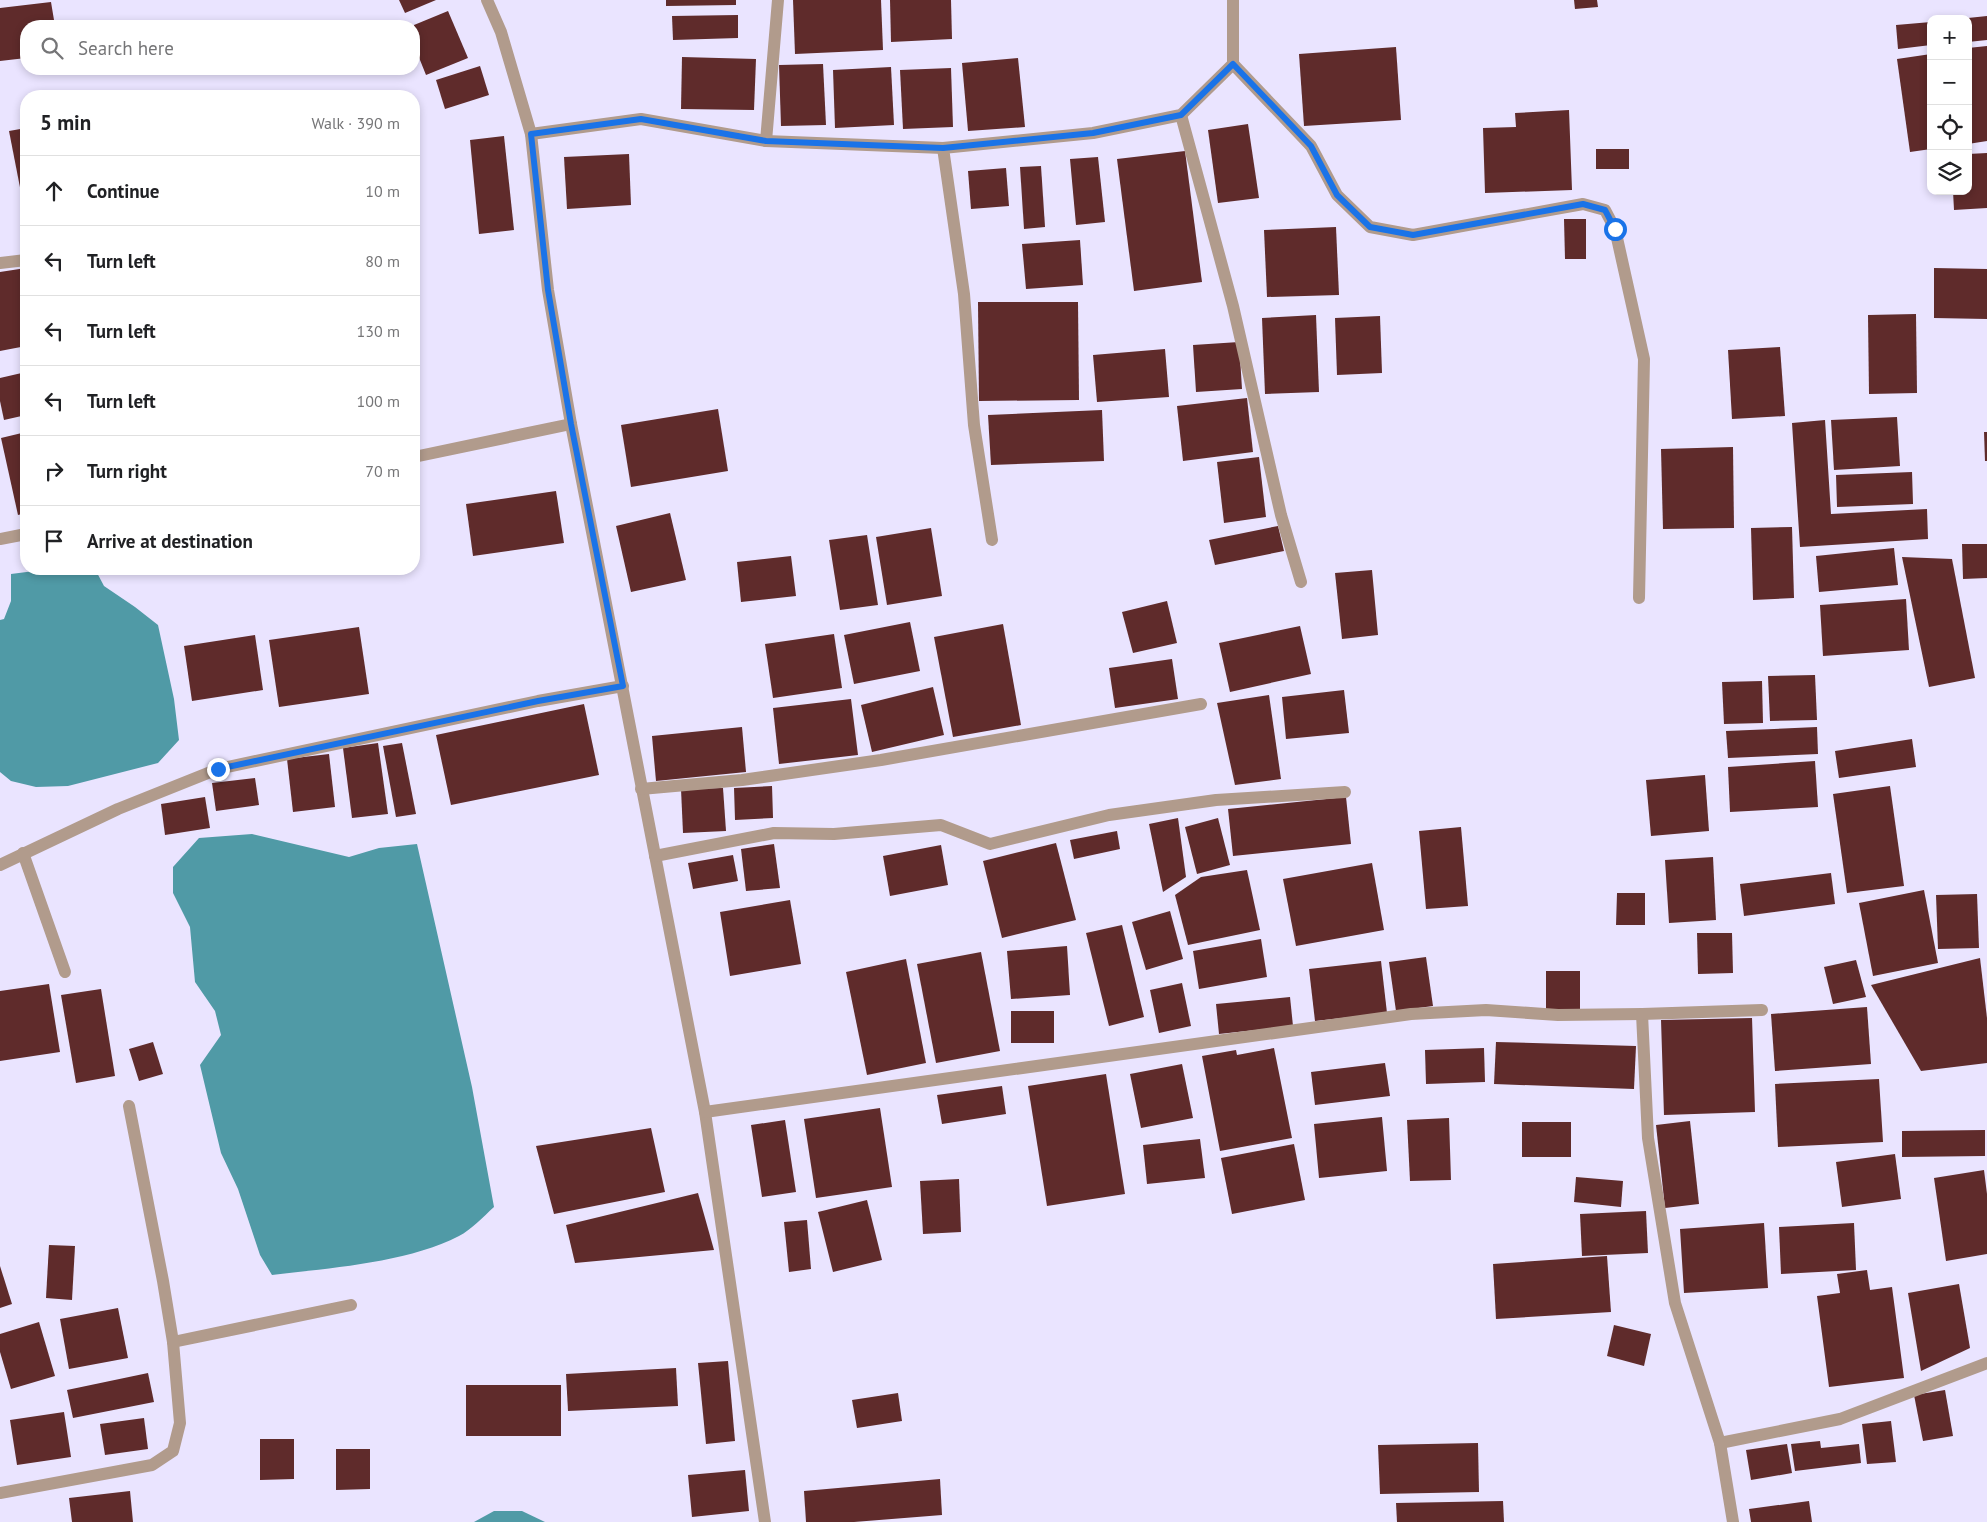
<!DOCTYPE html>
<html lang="en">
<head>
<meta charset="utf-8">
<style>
	:root { --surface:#fff; --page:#f2f2f2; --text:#202124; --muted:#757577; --line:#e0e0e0 }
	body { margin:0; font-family:"PT Sans",sans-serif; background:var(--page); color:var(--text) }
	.controls { position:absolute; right:15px; top:15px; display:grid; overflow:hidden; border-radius:10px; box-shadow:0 2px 8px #0003 }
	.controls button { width:45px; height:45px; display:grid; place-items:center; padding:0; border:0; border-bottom:1px solid var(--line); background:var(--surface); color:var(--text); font:25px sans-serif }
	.stop { position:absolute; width:15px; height:15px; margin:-11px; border:4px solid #1a73e8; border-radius:50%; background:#fff }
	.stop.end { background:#1a73e8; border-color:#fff; box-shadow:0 1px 5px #0008 }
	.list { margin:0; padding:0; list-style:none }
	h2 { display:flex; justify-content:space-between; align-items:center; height:65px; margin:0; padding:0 20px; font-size:21px }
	h2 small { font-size:16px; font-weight:400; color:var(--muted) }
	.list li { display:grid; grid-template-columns:32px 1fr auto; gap:15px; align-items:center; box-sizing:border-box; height:70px; padding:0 20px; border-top:1px solid var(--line) }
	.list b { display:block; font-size:19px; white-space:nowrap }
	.list em { font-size:16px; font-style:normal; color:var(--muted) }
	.icon { flex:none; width:28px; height:28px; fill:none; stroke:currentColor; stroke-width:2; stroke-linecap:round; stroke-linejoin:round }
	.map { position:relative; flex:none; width:1987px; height:1522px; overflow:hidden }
	.search { position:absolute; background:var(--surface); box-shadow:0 2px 8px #0003; left:20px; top:20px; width:400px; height:55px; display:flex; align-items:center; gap:12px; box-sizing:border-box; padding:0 18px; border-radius:20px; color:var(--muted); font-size:19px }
	.panel { position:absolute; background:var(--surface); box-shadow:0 2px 8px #0003; left:20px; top:90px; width:400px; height:485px; border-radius:20px }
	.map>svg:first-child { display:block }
	.water { fill:#509aa6 }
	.building { fill:#5f2b2b }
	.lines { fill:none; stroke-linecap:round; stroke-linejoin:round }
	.minor { stroke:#b19b8c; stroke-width:12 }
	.route { stroke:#1a73e8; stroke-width:6 }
</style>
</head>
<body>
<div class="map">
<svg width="1987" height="1522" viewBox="0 0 1987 1522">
	<rect width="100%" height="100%" fill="#eae4ff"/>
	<g class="water">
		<path d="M50,569H95L104,586L135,607L158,625L174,699L179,740L158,763L68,786L36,787L11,781L0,772V620L4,619L11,601V574Z"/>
		<path d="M252,834L349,857L379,848L417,844L472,1087L494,1207C483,1217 471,1230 459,1236C406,1263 330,1268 272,1275L260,1255L238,1189L221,1153L200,1065L221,1035L215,1011L195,982L190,927L173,893V867L199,838Z"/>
		<path d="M494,1511H522L545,1522H474Z"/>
	</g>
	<g class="building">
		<path d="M399,0H436L405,13Z"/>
		<path d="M666,0H736V5L666,6Z"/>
		<path d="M793,0H881L883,50L795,54Z"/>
		<path d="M890,0H951L952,39L891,42Z"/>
		<path d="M1574,0H1597L1598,7L1575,9Z"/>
		<path d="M51,2L55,26H26V58L0,61V8Z"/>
		<path d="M448,11L468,58L426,75L414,45V25Z"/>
		<path d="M738,15V38L673,40L672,16Z"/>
		<path d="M1987,16V40L1968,42V18Z"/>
		<path d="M1931,22V45L1898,49L1896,25Z"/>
		<path d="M1987,46V141L1968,144V48Z"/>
		<path d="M1396,47L1401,120L1304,126L1299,54Z"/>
		<path d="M1931,54V149L1910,152L1897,59Z"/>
		<path d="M682,57L756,59L754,110L681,109Z"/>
		<path d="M1018,58L1025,127L968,131L962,63Z"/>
		<path d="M823,64L826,125L781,126L779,65Z"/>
		<path d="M480,66L489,95L445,109L436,80Z"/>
		<path d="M891,67L894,125L835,128L833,70Z"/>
		<path d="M951,68L953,127L903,129L900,70Z"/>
		<path d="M1569,110L1572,190L1485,193L1483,128L1516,127L1515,113Z"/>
		<path d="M1248,124L1259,198L1218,203L1208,130Z"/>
		<path d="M26,128V213H25L9,131Z"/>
		<path d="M504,136L514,230L479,234L470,140Z"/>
		<rect x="1596" y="149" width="33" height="20"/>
		<path d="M1185,151L1202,282L1134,291L1117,159Z"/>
		<path d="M1987,153V208L1954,210L1953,191H1968V154Z"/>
		<path d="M629,154L631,205L567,209L564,157Z"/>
		<path d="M1098,157L1105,222L1076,225L1070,159Z"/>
		<path d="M1041,166L1045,227L1024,229L1020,167Z"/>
		<path d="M1006,168L1009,206L971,209L968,171Z"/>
		<path d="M1564,219H1586V259H1565Z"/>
		<path d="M1336,227L1339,295L1267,297L1264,230Z"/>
		<path d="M1080,240L1083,285L1026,289L1022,244Z"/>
		<path d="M26,268V346L0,351V272Z"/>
		<path d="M1934,268L1987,269V319L1934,318Z"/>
		<path d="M978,302H1078L1079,400L979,401Z"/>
		<path d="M1916,314L1917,393L1869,394L1868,315Z"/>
		<path d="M1316,315L1319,392L1265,394L1262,318Z"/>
		<path d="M1380,316L1382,373L1337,375L1335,318Z"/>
		<path d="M1239,342L1242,389L1196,392L1193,345Z"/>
		<path d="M1780,347L1785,416L1732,419L1728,350Z"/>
		<path d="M1165,349L1169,397L1097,402L1093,355Z"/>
		<path d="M26,372V415L4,420L0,401V378Z"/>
		<path d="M1247,398L1253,452L1183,461L1177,406Z"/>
		<path d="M718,409L728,471L631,487L621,425Z"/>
		<path d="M1102,410L1104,461L991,465L988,415Z"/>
		<path d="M1897,417L1900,466L1834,470L1831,420Z"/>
		<path d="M1825,420L1831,514L1927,509L1928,539L1800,547L1792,423Z"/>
		<path d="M26,432V513L18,515L1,438Z"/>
		<path d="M1984,432H1987V461H1985Z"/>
		<path d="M1733,447L1734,528L1663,529L1661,449Z"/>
		<path d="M1259,457L1266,517L1224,523L1217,462Z"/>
		<path d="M1912,472L1913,504L1837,507L1836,475Z"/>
		<path d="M556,491L564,543L473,556L466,504Z"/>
		<path d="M670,513L686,580L631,592L616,526Z"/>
		<path d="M1278,526L1284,551L1215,565L1209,540Z"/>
		<path d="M1792,527L1794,598L1753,600L1751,528Z"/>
		<path d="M931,528L942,596L887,605L876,537Z"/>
		<path d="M867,535L878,605L840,610L829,540Z"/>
		<path d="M1962,544H1987V578L1963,579Z"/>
		<path d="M1894,548L1898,585L1819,592L1816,556Z"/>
		<path d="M791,556L796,596L741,602L737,562Z"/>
		<path d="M1902,557L1952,559L1975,678L1929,687Z"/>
		<path d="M1372,570L1378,635L1342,639L1335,573Z"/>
		<path d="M1906,599L1909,650L1823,656L1820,605Z"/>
		<path d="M1167,601L1177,643L1133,653L1122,612Z"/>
		<path d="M910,622L920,671L854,684L844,635Z"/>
		<path d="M1003,624L1021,725L953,737L934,637Z"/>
		<path d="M1300,626L1311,674L1230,692L1219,643Z"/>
		<path d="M359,627L369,694L279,707L269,640Z"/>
		<path d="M834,634L842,688L773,698L765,644Z"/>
		<path d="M255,635L263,690L192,701L184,646Z"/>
		<path d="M1172,659L1178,699L1115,708L1109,668Z"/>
		<path d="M1815,675L1817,720L1770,721L1768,676Z"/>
		<path d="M1762,681L1763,723L1724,724L1722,682Z"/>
		<path d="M933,687L944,735L872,752L861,705Z"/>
		<path d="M1344,690L1349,733L1286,739L1282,697Z"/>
		<path d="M1269,695L1281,779L1235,785L1217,703Z"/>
		<path d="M851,699L858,755L779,764L773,708Z"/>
		<path d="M584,704L599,775L451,805L436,735Z"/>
		<path d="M742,727L746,772L656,781L652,736Z"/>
		<path d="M1817,727L1818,754L1728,758L1726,731Z"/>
		<path d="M1912,739L1916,767L1839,778L1835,751Z"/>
		<path d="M378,743L388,814L352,818L343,748Z"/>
		<path d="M402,743L416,814L396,817L383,746Z"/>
		<path d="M329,754L335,807L293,812L287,759Z"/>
		<path d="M1815,761L1818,807L1730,812L1728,767Z"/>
		<path d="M1705,775L1709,831L1651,836L1646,780Z"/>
		<path d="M255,778L259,805L216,811L212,783Z"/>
		<path d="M772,786L773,818L735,820L734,788Z"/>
		<path d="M1890,786L1904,886L1847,893L1833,794Z"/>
		<path d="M723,788L726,831L683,833L681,789Z"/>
		<path d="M205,797L210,828L165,835L161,804Z"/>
		<path d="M1346,797L1351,844L1233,856L1228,809Z"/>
		<path d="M1178,818L1186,877L1163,892L1149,824Z"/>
		<path d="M1218,818L1230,865L1197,874L1185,827Z"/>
		<path d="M1461,827L1468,906L1426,909L1419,831Z"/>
		<path d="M1117,831L1120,849L1074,859L1070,840Z"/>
		<path d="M1056,843L1076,920L1002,938L983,861Z"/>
		<path d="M774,844L780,888L746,891L741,849Z"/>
		<path d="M941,845L948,885L890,896L883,856Z"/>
		<path d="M733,855L738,881L693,889L688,863Z"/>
		<path d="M1713,857L1716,920L1669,923L1665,860Z"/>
		<path d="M1372,863L1384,930L1296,946L1283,879Z"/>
		<path d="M1247,870L1260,930L1188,945L1175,895L1201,877Z"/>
		<path d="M1831,873L1835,904L1744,916L1740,884Z"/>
		<path d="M1924,890L1938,963L1873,976L1859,903Z"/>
		<path d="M1617,893H1645V925H1616Z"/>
		<path d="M1977,894L1979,948L1938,949L1936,895Z"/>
		<path d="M790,900L801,964L730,976L720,912Z"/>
		<path d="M1170,911L1183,959L1146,970L1132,922Z"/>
		<path d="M1122,925L1144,1017L1109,1026L1086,933Z"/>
		<path d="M1697,933H1732L1733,973L1698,974Z"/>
		<path d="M1261,939L1267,977L1199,989L1193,951Z"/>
		<path d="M1067,946L1070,995L1011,999L1007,951Z"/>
		<path d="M981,952L1000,1051L936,1063L917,964Z"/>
		<path d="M1426,957L1433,1006L1396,1011L1389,962Z"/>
		<path d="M1980,958L1987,1018V1063L1921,1071L1871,985Z"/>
		<path d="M906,959L926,1063L867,1075L846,972Z"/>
		<path d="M1856,960L1866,997L1833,1004L1824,967Z"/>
		<path d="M1381,961L1387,1013L1315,1021L1309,969Z"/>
		<rect x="1546" y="971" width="34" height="38"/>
		<path d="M1182,983L1191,1026L1159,1033L1150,990Z"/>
		<path d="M49,984L60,1052L0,1061V991Z"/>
		<path d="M101,989L115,1076L76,1083L61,995Z"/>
		<path d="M1290,997L1293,1026L1219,1034L1216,1004Z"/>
		<path d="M1867,1007L1871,1064L1775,1071L1771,1014Z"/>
		<rect x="1011" y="1011" width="43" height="32"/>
		<path d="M1752,1018L1755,1112L1664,1115L1661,1020Z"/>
		<path d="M153,1042L163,1074L139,1081L129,1049Z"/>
		<path d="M1496,1042L1636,1046L1634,1089L1494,1084Z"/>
		<path d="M1274,1048L1292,1138L1220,1151L1202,1056L1236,1050L1237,1055Z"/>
		<path d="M1484,1048L1485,1082L1426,1084L1425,1050Z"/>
		<path d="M1385,1063L1390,1096L1315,1105L1311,1072Z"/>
		<path d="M1182,1064L1193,1118L1141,1128L1130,1074Z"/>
		<path d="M1106,1074L1125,1194L1047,1206L1028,1086Z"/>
		<path d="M1879,1079L1883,1142L1778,1147L1775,1084Z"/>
		<path d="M1002,1086L1006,1114L942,1124L937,1095Z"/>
		<path d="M880,1108L892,1187L816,1198L804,1119Z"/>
		<path d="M1382,1117L1387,1171L1319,1178L1314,1124Z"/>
		<path d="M1449,1118L1451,1180L1410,1181L1407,1120Z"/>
		<path d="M785,1120L796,1192L762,1197L751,1125Z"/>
		<path d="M1690,1121L1699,1204L1665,1208L1656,1125Z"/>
		<rect x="1522" y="1122" width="49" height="35"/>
		<path d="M651,1128L665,1192L554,1214L536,1146Z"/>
		<path d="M1985,1130V1156L1902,1157V1131Z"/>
		<path d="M1200,1139L1205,1178L1147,1184L1143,1145Z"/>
		<path d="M1294,1144L1305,1200L1232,1214L1221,1158Z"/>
		<path d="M1895,1154L1901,1199L1842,1207L1836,1162Z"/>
		<path d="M1984,1170L1987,1194V1254L1946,1261L1934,1178Z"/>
		<path d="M1576,1177L1623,1181L1621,1207L1574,1202Z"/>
		<path d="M959,1179L961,1232L923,1234L920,1181Z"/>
		<path d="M698,1193L714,1250L575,1263L566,1225Z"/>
		<path d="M867,1200L882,1260L833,1272L818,1212Z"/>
		<path d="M1646,1211L1648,1253L1582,1256L1580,1214Z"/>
		<path d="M807,1220L811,1269L789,1272L784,1222Z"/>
		<path d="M1764,1223L1768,1288L1684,1293L1680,1229Z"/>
		<path d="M1854,1223L1856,1270L1781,1274L1779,1227Z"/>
		<path d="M49,1245L75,1246L72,1300L46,1298Z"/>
		<path d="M1607,1256L1611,1312L1496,1319L1493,1264Z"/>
		<path d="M0,1266L12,1304L0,1308Z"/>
		<path d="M1867,1270L1870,1290L1892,1287L1904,1378L1829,1387L1817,1296L1840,1293L1837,1274Z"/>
		<path d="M1959,1284L1970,1348L1921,1371L1908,1293Z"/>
		<path d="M118,1308L128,1358L69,1369L60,1319Z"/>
		<path d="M39,1322L55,1376L11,1389L0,1352V1334Z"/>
		<path d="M1614,1325L1651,1334L1644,1366L1607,1356Z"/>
		<path d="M728,1361L735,1441L706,1444L698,1363Z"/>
		<path d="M676,1368L678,1406L568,1411L566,1374Z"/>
		<path d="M148,1373L154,1402L73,1418L67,1390Z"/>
		<rect x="466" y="1385" width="95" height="51"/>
		<path d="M1945,1390L1953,1436L1923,1441L1914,1395Z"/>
		<path d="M898,1393L902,1421L857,1428L852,1400Z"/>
		<path d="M64,1412L71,1457L17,1465L10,1420Z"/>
		<path d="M144,1418L148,1449L105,1455L100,1424Z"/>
		<path d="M1891,1421L1896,1462L1867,1464L1862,1424Z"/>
		<path d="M260,1439H294V1479L260,1480Z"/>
		<path d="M1820,1441L1821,1448L1859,1444L1861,1463L1795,1471L1791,1444Z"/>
		<path d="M1478,1443L1479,1492L1380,1494L1378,1445Z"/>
		<path d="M1787,1444L1792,1473L1751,1480L1746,1450Z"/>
		<path d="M336,1449H370V1489L336,1490Z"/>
		<path d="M745,1470L749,1511L692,1517L688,1475Z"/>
		<path d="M940,1479L942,1515L854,1522H806L804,1491Z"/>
		<path d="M130,1491L133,1522H72L69,1498Z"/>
		<path d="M1503,1501L1504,1522H1397L1396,1503Z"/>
		<path d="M1809,1501L1812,1522H1751L1749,1509Z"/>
	</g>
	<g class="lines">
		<g class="minor">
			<path d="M487,0L501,32L531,134L548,290L571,424L705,1112L765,1522"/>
			<path d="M1233,64L1311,146L1337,195L1370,227L1413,235L1583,204L1605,210L1615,229L1644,359L1639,598"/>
			<path d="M1181,115L1233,306L1281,515L1301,582"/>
			<path d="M531,134L641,119L766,141L943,148L1093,133L1181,115L1233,64V0"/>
			<path d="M766,141L778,0"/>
			<path d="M943,148L964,294L974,425L992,540"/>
			<path d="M0,263L26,260"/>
			<path d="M414,457L571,424"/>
			<path d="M0,539L26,534"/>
			<path d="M641,789L742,780L881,760L1201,704"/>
			<path d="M23,853L65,972"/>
			<path d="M655,856L774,833L834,834L941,825L990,844L1109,815L1216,800L1345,792"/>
			<path d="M0,865L118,809L218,769L538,701L623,686"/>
			<path d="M1642,1014L1648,1138L1675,1303L1720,1443L1733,1522"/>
			<path d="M705,1112L1411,1014L1486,1010L1558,1015L1642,1014L1762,1010"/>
			<path d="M173,1342L351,1305"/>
			<path d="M1720,1443L1840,1419L1987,1363"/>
			<path d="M0,1493L152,1465L173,1451L180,1423L173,1342L163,1281L129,1106"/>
		</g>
	</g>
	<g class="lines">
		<path class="route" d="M218,769L538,701L623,686L571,424L548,290L531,134L641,119L766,141L943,148L1093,133L1181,115L1233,64L1311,146L1337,195L1370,227L1413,235L1583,204L1605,210L1615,229"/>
	</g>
</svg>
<div class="controls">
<button>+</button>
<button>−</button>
<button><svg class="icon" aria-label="locate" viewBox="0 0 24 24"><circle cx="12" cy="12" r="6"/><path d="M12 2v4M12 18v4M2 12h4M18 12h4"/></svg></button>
<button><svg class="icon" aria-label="layers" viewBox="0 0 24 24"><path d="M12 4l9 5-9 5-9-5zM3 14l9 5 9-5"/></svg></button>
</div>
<div class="stop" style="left:1615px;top:229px"></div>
<div class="stop end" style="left:218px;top:769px"></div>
<div class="search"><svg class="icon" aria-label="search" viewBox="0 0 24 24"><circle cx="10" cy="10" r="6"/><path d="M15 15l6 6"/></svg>Search here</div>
<section class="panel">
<h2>5 min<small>Walk · 390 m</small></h2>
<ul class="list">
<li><svg class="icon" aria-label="ahead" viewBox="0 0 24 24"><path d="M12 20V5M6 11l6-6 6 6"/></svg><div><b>Continue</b></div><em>10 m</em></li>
<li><svg class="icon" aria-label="left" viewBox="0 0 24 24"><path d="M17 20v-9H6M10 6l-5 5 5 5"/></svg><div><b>Turn left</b></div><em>80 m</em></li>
<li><svg class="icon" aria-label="left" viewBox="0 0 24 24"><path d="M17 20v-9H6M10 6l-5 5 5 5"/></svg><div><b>Turn left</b></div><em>130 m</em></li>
<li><svg class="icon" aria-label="left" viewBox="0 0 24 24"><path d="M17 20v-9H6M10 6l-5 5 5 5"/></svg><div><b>Turn left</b></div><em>100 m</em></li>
<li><svg class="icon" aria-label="right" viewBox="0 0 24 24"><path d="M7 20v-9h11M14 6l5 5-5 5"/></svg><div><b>Turn right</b></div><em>70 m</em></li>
<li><svg class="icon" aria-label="arrive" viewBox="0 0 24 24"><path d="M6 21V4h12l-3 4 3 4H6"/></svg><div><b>Arrive at destination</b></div></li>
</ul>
</section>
</div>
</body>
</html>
